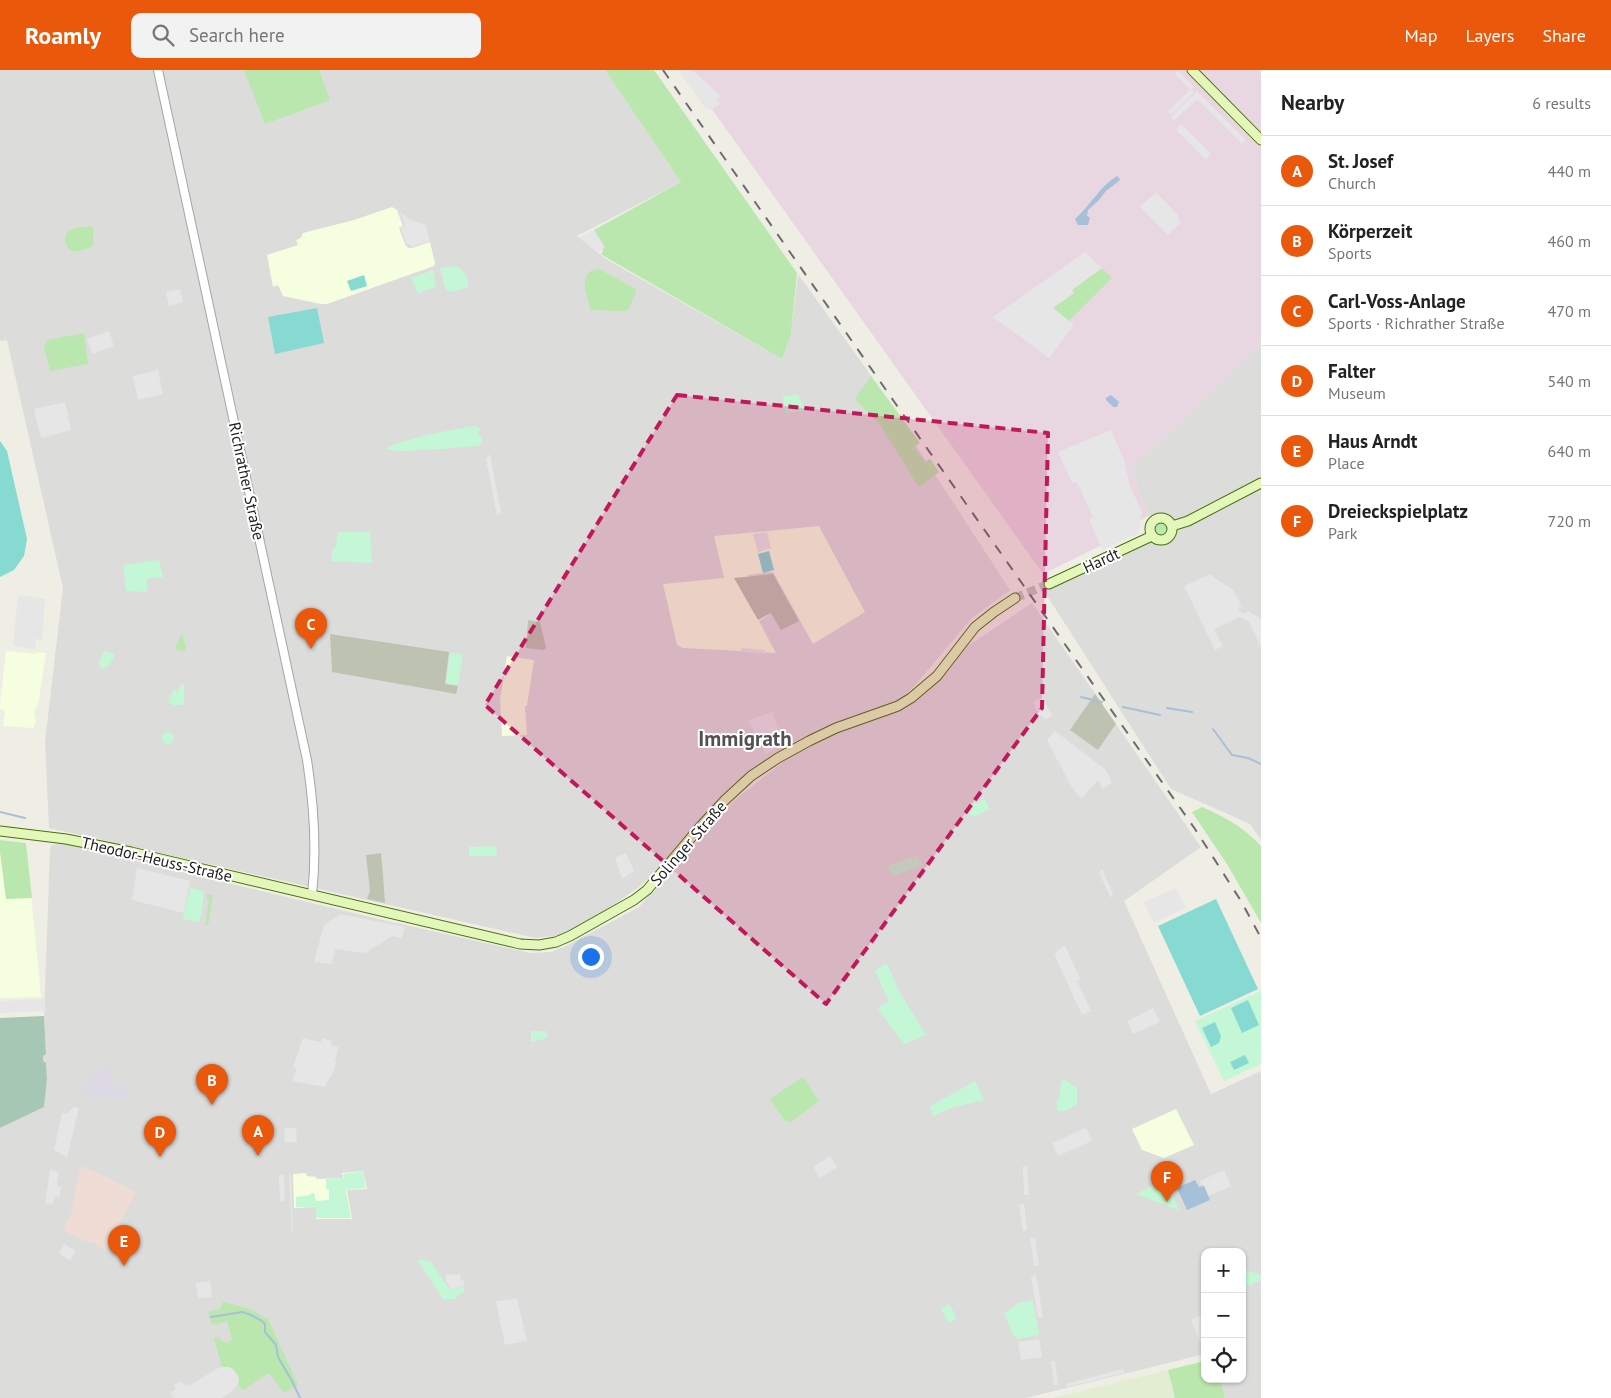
<!DOCTYPE html>
<html lang="en">
<head>
<meta charset="utf-8">
<style>
	:root { --surface:#fff; --page:#f2f2f2; --text:#222; --muted:#767676; --line:#e0e0e0; --accent:#ea580c }
	body { margin:0; font-family:"PT Sans",sans-serif; background:var(--page); color:var(--text) }
	.controls { position:absolute; right:15px; bottom:15px; display:grid; overflow:hidden; border-radius:10px; box-shadow:0 1px 4px #0004 }
	.controls button { width:45px; height:45px; display:grid; place-items:center; padding:0; border:0; border-bottom:1px solid var(--line); background:var(--surface); color:var(--text); font:25px sans-serif }
	.you { position:absolute; left:590px; top:886px; width:18px; height:18px; margin:-12px; border:4px solid #fff; border-radius:50%; background:#1a73e8; box-shadow:0 0 0 8px #1a73e833 }
	.badge { display:grid; place-items:center; width:32px; height:32px; border-radius:50%; background:var(--accent); color:#fff; font-size:16px; font-weight:700 }
	.pin { position:absolute; translate:-50% -41px; filter:drop-shadow(0 1px 2px #0008) }
	.pin::after { content:''; position:absolute; top:26px; width:18px; height:15px; background:inherit; clip-path:polygon(0 0,100% 0,50% 100%) }
	.list { margin:0; padding:0; list-style:none }
	h2 { display:flex; justify-content:space-between; align-items:center; height:65px; margin:0; padding:0 20px; font-size:21px }
	h2 small { font-size:16px; font-weight:400; color:var(--muted) }
	.list li { display:grid; grid-template-columns:32px 1fr auto; gap:15px; align-items:center; box-sizing:border-box; height:70px; padding:0 20px; border-top:1px solid var(--line) }
	.list b { display:block; font-size:19px; white-space:nowrap }
	.list p { margin:0; font-size:16px; white-space:nowrap; color:var(--muted) }
	.list em { font-size:16px; font-style:normal; color:var(--muted) }
	.icon { flex:none; width:28px; height:28px; fill:none; stroke:currentColor; stroke-width:2; stroke-linecap:round; stroke-linejoin:round }
	.map { position:relative; flex:none; width:1261px; height:1328px; overflow:hidden }
	header { display:flex; align-items:center; gap:30px; box-sizing:border-box; height:70px; padding:0 25px; background:var(--accent); color:#fff }
	header strong { font-size:24px }
	nav { display:flex; gap:28px; margin-inline-start:auto; font-size:18px }
	.search { width:350px; height:45px; background:var(--page); display:flex; align-items:center; gap:12px; box-sizing:border-box; padding:0 18px; border-radius:10px; color:var(--muted); font-size:19px }
	main { display:flex }
	aside { flex:1; background:var(--surface) }
	.map>svg:first-child { display:block }
	.residential { fill:#dcdcdb }
	.commercial { fill:#efddd5 }
	.industrial { fill:#e8d7e0 }
	.education { fill:#f5fedf }
	.construction { fill:#bec3b1 }
	.farmland { fill:#e3edd1 }
	.grass { fill:#b9e7ad }
	.cemetery { fill:#a7c7b5 }
	.park { fill:#c4f7d6 }
	.pitch { fill:#86dad2 }
	.parking { fill:#e6e6e6 }
	.plaza { fill:#dcd9e4 }
	.water { fill:#a7c0da }
	.lines { fill:none; stroke-linecap:round; stroke-linejoin:round }
	.stream { stroke:#a7c0da; stroke-width:2 }
	.secondary-tunnel { stroke:#c5c4bd; stroke-width:9; stroke-dasharray:9 4.5; stroke-linecap:butt }
	.tertiary-casing { stroke:#a5a5a5; stroke-width:10 }
	.secondary-casing { stroke:#48710a; stroke-width:11 }
	.tertiary { stroke:#fff; stroke-width:8 }
	.secondary { stroke:#e3f7bb; stroke-width:9 }
	.rail { stroke:#6c6c6c; stroke-width:2; stroke-dasharray:10 10; stroke-linecap:butt }
	.marked { fill:#c2185b; fill-opacity:0.2; stroke:#c2185b; stroke-width:4; stroke-dasharray:10 6; stroke-linejoin:round }
	.labels { text-anchor:middle; dominant-baseline:central; stroke-width:4; stroke-linejoin:round; paint-order:stroke }
	.street-label { font-size:16px; fill:#1e1e1e; stroke:#fff }
	.district-label { font-size:21px; font-weight:bold; fill:#515151; stroke:#fff }
</style>
</head>
<body>
<header>
<strong>Roamly</strong>
<div class="search"><svg class="icon" aria-label="search" viewBox="0 0 24 24"><circle cx="10" cy="10" r="6"/><path d="M15 15l6 6"/></svg>Search here</div>
<nav><a>Map</a><a>Layers</a><a>Share</a></nav>
</header>
<main>
<div class="map">
<svg width="1261" height="1328" viewBox="0 0 1261 1328">
	<rect width="100%" height="100%" fill="#efeee5"/>
	<g class="residential">
		<path d="M0,0H605L681,112L577,166L606,189L782,289L791,264L798,204L865,297L1010,520L972,548L915,615L899,631L834,655L731,718L660,798L639,817L571,864L536,868L49,758L45,672L63,518L9,279L7,270L0,271Z"/>
		<path d="M1261,274V770L1250,754L1171,719L1044,521L1179,457L1161,444L1148,446L1131,399Z"/>
		<path d="M1032,533L1103,635L1098,680L1116,654L1201,777L1124,831L1211,1024L1261,1001V1328H1225L1220,1309H1242V1182H1205V1284L1026,1328H0V1058L44,1036L47,1008L46,994L43,992V986L46,983L44,946L50,779L52,775L60,773L383,850L530,883L551,882L568,875L639,837L736,729L787,689L842,660L906,639L939,611L968,576Z"/>
	</g>
	<path class="commercial" d="M80,1096L96,1102L136,1122L105,1181L95,1175L96,1174L92,1172L91,1174L86,1170L85,1172L64,1160L66,1153L72,1142Z"/>
	<path class="industrial" d="M684,0H1261V274L1131,399L1148,446L1100,476L1043,504Z"/>
	<g class="education">
		<path d="M392,137L397,140L403,156L399,158L406,176L409,178H412L430,172L435,193L434,196L327,234H321L283,226L278,215L273,217L267,185L298,175L296,170L301,168L303,163L354,150Z"/>
		<path d="M819,456L865,542L813,574L773,502L748,505L770,544L759,551L776,583L683,578L677,575L663,514L724,508L714,466Z"/>
		<path d="M6,581L36,584V582L46,583L38,635L34,642L36,653L33,658L3,656L5,642L0,639V635Z"/>
		<path d="M507,586L534,590L527,636H525L527,665L502,666L500,630Z"/>
		<path d="M0,770L26,773L41,927L0,928Z"/>
		<path d="M1176,1039L1194,1075L1164,1088L1142,1080L1132,1059Z"/>
		<path d="M363,1101L367,1119L347,1120L352,1149H316V1137L294,1138L293,1104L306,1103L307,1106L316,1107L317,1109L343,1108L342,1103Z"/>
	</g>
	<g class="construction">
		<path d="M773,504L799,551L781,560L771,543L758,550L734,508Z"/>
		<path d="M528,550L540,552L546,578L543,580L526,578Z"/>
		<path d="M330,564L449,582L445,614L458,616L456,624L332,602Z"/>
		<path d="M1095,624L1116,654L1098,680L1070,660Z"/>
		<path d="M381,783L383,805L385,833L367,829L370,821L366,785Z"/>
	</g>
	<path class="farmland" d="M1168,1300L1175,1328H1053Z"/>
	<g class="grass">
		<path d="M244,0H319L330,30L265,54Z"/>
		<path d="M605,0H654L797,203L791,264L782,289L602,185L601,184L603,181L594,160L681,112Z"/>
		<path d="M89,156L93,157V176C88,178 79,182 73,181C66,180 62,165 69,161C74,158 83,157 89,156Z"/>
		<path d="M1102,198L1112,208L1069,251L1053,238L1074,223L1072,220Z"/>
		<path d="M599,199L636,219V222L628,240L625,241L591,240C587,226 576,201 599,199Z"/>
		<path d="M84,263L88,294L50,301L44,276L48,270Z"/>
		<path d="M871,306L920,373L914,377L925,392L930,389L939,402L919,417L881,356L855,329Z"/>
		<circle cx="1160" cy="459" r="7"/>
		<path d="M182,563L186,578L184,581L177,580L175,578Z"/>
		<path d="M1202,737C1227,748 1243,757 1261,776V853L1227,794L1192,742Z"/>
		<path d="M0,770L26,773L32,828L6,829L0,782Z"/>
		<path d="M207,824L213,825L208,855H205L209,830L207,829Z"/>
		<path d="M803,1007L819,1031L791,1052L785,1051L770,1029Z"/>
		<path d="M223,1232L250,1239L268,1249L298,1315L284,1323L269,1303L243,1320L238,1315C240,1304 232,1297 222,1297L214,1269L219,1267L222,1271L227,1273L232,1270L227,1251L212,1255L208,1242L220,1238Z"/>
		<path d="M1205,1291V1309H1220L1225,1328H1175L1168,1300Z"/>
	</g>
	<path class="cemetery" d="M44,946L46,984L43,986V991L46,993L47,1009L44,1037L0,1058V948Z"/>
	<g class="park">
		<path d="M456,196C466,202 468,207 468,218L449,222L445,218L440,198Z"/>
		<path d="M433,200L436,217L418,223L411,208Z"/>
		<path d="M798,325L806,341L785,343L783,326Z"/>
		<path d="M475,356L480,358V360L478,361L480,367H482V373L478,376L440,379L398,381L386,379L388,377C416,366 445,361 475,356Z"/>
		<path d="M339,462H370L372,493L331,491L332,482L334,478H336L337,465Z"/>
		<path d="M159,490L163,507L147,509V522L126,521L123,495Z"/>
		<path d="M104,581L115,584L111,593L103,599L100,598L99,592Z"/>
		<path d="M450,583L463,584L458,615L446,613Z"/>
		<path d="M181,614L184,615V635H173L168,632L174,620L178,622Z"/>
		<circle cx="168" cy="668" r="6"/>
		<path d="M985,729L989,739L974,747L973,745L971,746L967,736Z"/>
		<path d="M496,776L497,786H469V777Z"/>
		<path d="M917,786L923,795L894,806L887,796Z"/>
		<path d="M190,818L204,821L202,843L199,852L183,849Z"/>
		<path d="M886,893L891,902L898,919L926,965L904,974L877,938L889,931L875,901Z"/>
		<path d="M1261,921V994L1224,1011L1195,951Z"/>
		<path d="M531,961H546L547,968L531,972Z"/>
		<path d="M1063,1009L1077,1018V1034C1072,1037 1064,1043 1058,1041L1056,1033C1062,1025 1058,1017 1063,1009Z"/>
		<path d="M975,1011L984,1030L951,1038L934,1046L929,1037Z"/>
		<path d="M363,1101L366,1118L346,1120L351,1148H316V1137H296V1127L310,1125L311,1123H314L316,1131L329,1130V1119H326V1109L344,1108L343,1104Z"/>
		<path d="M1165,1109L1179,1140L1136,1124Z"/>
		<path d="M422,1189L426,1191L433,1192V1195L450,1219L462,1218L464,1215V1222L454,1229H443L418,1191Z"/>
		<path d="M1242,1199L1261,1205V1210L1247,1216L1242,1214Z"/>
		<path d="M1033,1230L1039,1263L1038,1265L1017,1269L1012,1263L1004,1243L1015,1236V1234Z"/>
		<path d="M949,1234L957,1248L949,1253L941,1239Z"/>
	</g>
	<g class="pitch">
		<path d="M364,205L367,216L351,221L347,211Z"/>
		<path d="M317,238L324,273L275,284L268,247Z"/>
		<path d="M0,371L7,381L27,469L24,486L14,500L0,507Z"/>
		<path d="M769,481L774,500L763,503L758,484Z"/>
		<path d="M1216,829L1258,919L1200,946L1158,856Z"/>
		<path d="M1248,930L1259,955L1242,963L1231,938Z"/>
		<path d="M1215,952L1221,966L1219,973L1211,977L1202,958Z"/>
		<path d="M1245,985L1249,993L1234,1000L1230,992Z"/>
	</g>
	<g class="parking">
		<path d="M678,0H692L721,26L717,29L721,34L709,41L706,37L705,38Z"/>
		<path d="M1178,1L1194,17L1191,19L1194,22L1171,45L1168,42L1190,20L1175,4Z"/>
		<path d="M1197,21L1246,70L1242,74L1197,29L1174,51L1171,47Z"/>
		<path d="M1181,54L1211,84L1206,90L1176,60Z"/>
		<path d="M1156,122L1180,147L1178,149L1181,153L1168,165L1140,137Z"/>
		<path d="M400,142L411,150L426,155L430,171L411,177L410,174L407,175L401,158L405,156Z"/>
		<path d="M594,160L605,177L598,183L579,167Z"/>
		<path d="M1085,182L1102,198L1072,220L1074,223L1053,238L1074,255L1049,288L993,247Z"/>
		<path d="M180,219L183,232L169,236L166,222Z"/>
		<path d="M109,261L114,276L92,284L87,269Z"/>
		<path d="M158,300L163,324L138,330L133,306Z"/>
		<path d="M65,332L71,360L41,368L34,339Z"/>
		<path d="M1111,360L1124,390L1130,416L1142,442L1139,463L1102,480L1089,449L1093,447L1077,412L1072,413L1058,382Z"/>
		<path d="M490,384L501,442L497,446L486,389Z"/>
		<path d="M767,462L771,478L758,482L753,464Z"/>
		<path d="M1211,504L1213,507L1233,520L1242,536L1239,538L1238,540L1245,544L1248,541L1261,549V577L1249,552L1240,547L1214,559L1223,576L1215,580L1184,516Z"/>
		<path d="M18,525L45,529L42,570L36,569L35,579L13,576Z"/>
		<path d="M741,578L765,580V584L741,582Z"/>
		<path d="M1043,627L1052,646L1044,649L1042,645L1038,646L1033,631Z"/>
		<path d="M773,642L783,674L766,684L748,650Z"/>
		<path d="M1055,661L1106,700L1112,713L1102,719L1098,710L1082,728L1077,724L1070,714L1047,670Z"/>
		<path d="M626,783L634,801L622,809L615,788Z"/>
		<path d="M137,798L190,811L184,843L132,830Z"/>
		<path d="M1102,799L1113,823L1111,828L1099,803Z"/>
		<path d="M1176,818L1186,838L1154,853L1144,832Z"/>
		<path d="M340,844L405,857L402,868L392,866L365,883L335,879L332,894L314,892L324,855Z"/>
		<path d="M1065,876L1081,910L1077,911L1091,941L1082,945L1054,884L1058,882L1057,880Z"/>
		<path d="M45,929V941L0,943V931Z"/>
		<path d="M1153,938L1160,952L1133,964L1127,951Z"/>
		<path d="M303,968L321,972L322,968L332,971L331,975L338,977L335,991L336,993L331,1007H329L328,1012H326L325,1017L292,1011L297,999L293,997Z"/>
		<path d="M74,1037L79,1038L67,1087L54,1080L62,1043L66,1044Z"/>
		<path d="M284,1058H296L297,1072L285,1073Z"/>
		<path d="M1086,1058L1092,1071L1058,1086L1052,1073Z"/>
		<path d="M830,1086L837,1097L820,1108L813,1097Z"/>
		<path d="M1023,1096H1027L1029,1125H1024Z"/>
		<path d="M50,1100L59,1102L57,1115L61,1117L59,1127L55,1126L52,1134L45,1133Z"/>
		<path d="M1224,1100L1231,1116L1209,1126L1204,1115H1202L1200,1111Z"/>
		<path d="M289,1103L291,1105L293,1160L292,1162Z"/>
		<path d="M279,1105H284L285,1131H280Z"/>
		<path d="M1024,1134L1027,1160L1023,1161L1019,1135Z"/>
		<path d="M1030,1168H1035L1039,1196H1034Z"/>
		<path d="M64,1174L76,1181L70,1191L59,1183Z"/>
		<path d="M447,1204L461,1205L460,1210L464,1211V1214L462,1217L451,1219L445,1209Z"/>
		<path d="M1036,1205L1043,1247L1038,1248L1031,1206Z"/>
		<path d="M210,1211L212,1227L198,1228L196,1213Z"/>
		<path d="M517,1229L527,1271L505,1275L496,1231Z"/>
		<path d="M1204,1244L1205,1272L1201,1274L1191,1250Z"/>
		<path d="M1039,1269L1042,1287L1021,1290L1018,1272Z"/>
		<path d="M1051,1291H1055L1058,1315H1054Z"/>
		<path d="M222,1297H229L234,1300L238,1306L239,1312L232,1321L222,1328H174L170,1323L176,1319L174,1315L180,1311L185,1316L187,1315L189,1316L216,1299Z"/>
		<path d="M1123,1299L1124,1303L1067,1317L1066,1314Z"/>
	</g>
	<path class="plaza" d="M108,995L113,1003L109,1006L114,1014H115L118,1018L122,1016L127,1017L125,1031L82,1023L86,1011Z"/>
	<g class="water">
		<path d="M1117,106L1120,109L1119,111L1106,121L1099,130L1088,140L1087,146L1090,148L1088,155H1078L1075,149C1090,136 1100,116 1117,106Z"/>
		<path d="M1111,325L1119,332L1117,337H1113L1106,330V328Z"/>
		<path d="M1195,1110L1199,1117L1204,1116L1210,1130L1187,1140L1177,1118Z"/>
	</g>
	<g class="lines">
		<g class="stream">
			<path d="M1081,627L1102,632"/>
			<path d="M1123,637L1160,645"/>
			<path d="M1167,638L1192,642"/>
			<path d="M1213,659L1232,685L1248,688L1261,694"/>
			<path d="M0,742L25,748"/>
			<path d="M211,1247L242,1242L251,1245L262,1251L265,1254V1262L276,1275L278,1287L292,1311L300,1328"/>
		</g>
		<path class="secondary-tunnel" d="M1015,528L1049,514"/>
		<g class="tertiary-casing">
			<path id="tertiary" d="M158,0L307,690C314,735 317,780 312,825"/>
		</g>
		<g class="secondary-casing">
			<g id="secondary">
				<path d="M1192,0L1261,70"/>
				<circle cx="1161" cy="459" r="11"/>
				<path d="M1172,456L1188,451L1261,413"/>
				<path d="M1049,514L1152,466"/>
				<path d="M0,761L66,769L131,782L520,874L539,875L556,872L570,866L634,830L647,820L700,757L725,730L751,706L778,688L809,671L836,658L898,636L911,628L937,606L975,557L994,542L1015,528"/>
			</g>
		</g>
		<use href="#tertiary" class="tertiary"/>
		<use href="#secondary" class="secondary"/>
		<path class="rail" d="M663,0L893,330L1195,759L1241,831L1261,868"/>
	</g>
	<path class="marked" d="M677,325L1048,363L1042,638L826,934L485,635Z"/>
	<g class="labels">
		<g class="street-label">
			<text transform="translate(247 411) rotate(78)">Richrather Straße</text>
			<text transform="translate(1101 490) rotate(-25)">Hardt</text>
			<text transform="translate(688 773) rotate(-49)">Solinger Straße</text>
			<text transform="translate(157 789) rotate(13)">Theodor-Heuss-Straße</text>
		</g>
		<g class="district-label">
			<text x="745" y="668">Immigrath</text>
		</g>
	</g>
</svg>
<div class="controls">
<button>+</button>
<button>−</button>
<button><svg class="icon" aria-label="locate" viewBox="0 0 24 24"><circle cx="12" cy="12" r="6"/><path d="M12 2v4M12 18v4M2 12h4M18 12h4"/></svg></button>
</div>
<div class="you"></div>
<div class="pin badge" style="left:258px;top:1086px">A</div>
<div class="pin badge" style="left:212px;top:1035px">B</div>
<div class="pin badge" style="left:311px;top:579px">C</div>
<div class="pin badge" style="left:160px;top:1087px">D</div>
<div class="pin badge" style="left:124px;top:1196px">E</div>
<div class="pin badge" style="left:1167px;top:1132px">F</div>
</div>
<aside>
<h2>Nearby<small>6 results</small></h2>
<ul class="list">
<li><span class="badge">A</span><div><b>St. Josef</b><p>Church</p></div><em>440 m</em></li>
<li><span class="badge">B</span><div><b>Körperzeit</b><p>Sports</p></div><em>460 m</em></li>
<li><span class="badge">C</span><div><b>Carl-Voss-Anlage</b><p>Sports · Richrather Straße</p></div><em>470 m</em></li>
<li><span class="badge">D</span><div><b>Falter</b><p>Museum</p></div><em>540 m</em></li>
<li><span class="badge">E</span><div><b>Haus Arndt</b><p>Place</p></div><em>640 m</em></li>
<li><span class="badge">F</span><div><b>Dreieckspielplatz</b><p>Park</p></div><em>720 m</em></li>
</ul>
</aside>
</main>
</body>
</html>
